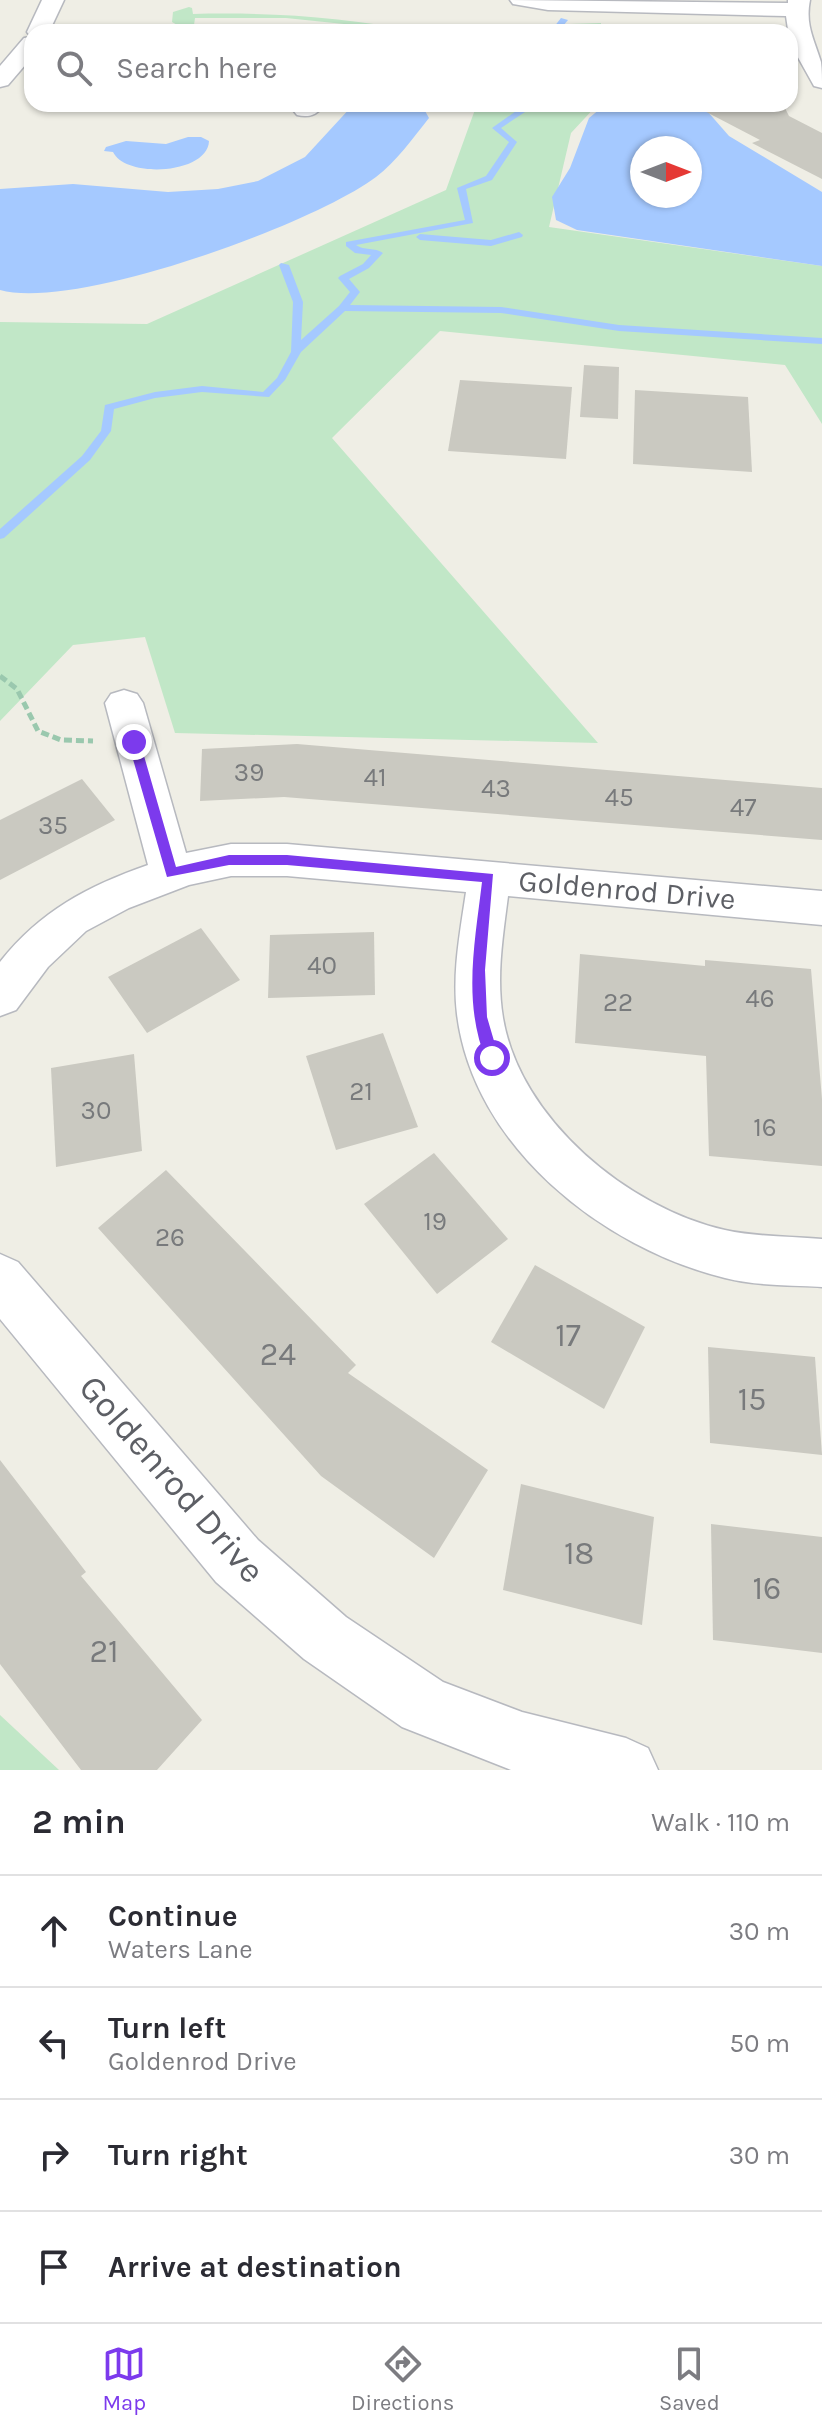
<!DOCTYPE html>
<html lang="en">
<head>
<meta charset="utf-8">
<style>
	:root { --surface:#fff; --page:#f2f2f3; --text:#2b2b33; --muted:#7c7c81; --line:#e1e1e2; --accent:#7c3aed }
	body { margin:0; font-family:Karla,sans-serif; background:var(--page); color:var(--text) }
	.compass { position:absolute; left:630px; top:136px; width:72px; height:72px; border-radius:50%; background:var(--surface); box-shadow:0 2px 6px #0004; rotate:90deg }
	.stop { position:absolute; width:24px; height:24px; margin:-18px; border:6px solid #7c3aed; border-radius:50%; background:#fff }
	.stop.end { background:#7c3aed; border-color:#fff; box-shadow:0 2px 8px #0008 }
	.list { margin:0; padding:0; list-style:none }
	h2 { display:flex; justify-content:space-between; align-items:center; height:104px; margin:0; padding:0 32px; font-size:34px }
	h2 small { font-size:26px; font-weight:400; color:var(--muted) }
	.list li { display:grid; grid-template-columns:52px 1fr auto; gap:24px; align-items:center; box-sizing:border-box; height:112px; padding:0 32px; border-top:2px solid var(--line) }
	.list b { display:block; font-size:30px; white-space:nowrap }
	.list p { margin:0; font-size:26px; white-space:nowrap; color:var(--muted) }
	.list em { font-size:26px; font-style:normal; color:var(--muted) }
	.icon { flex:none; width:44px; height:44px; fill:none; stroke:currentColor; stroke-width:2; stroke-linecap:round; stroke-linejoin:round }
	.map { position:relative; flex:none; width:822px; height:1770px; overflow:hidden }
	.search { position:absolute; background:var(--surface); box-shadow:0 2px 6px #0004; left:24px; right:24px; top:24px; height:88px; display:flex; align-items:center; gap:20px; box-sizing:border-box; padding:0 28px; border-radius:24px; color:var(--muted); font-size:30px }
	.sheet { height:552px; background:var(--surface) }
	nav { display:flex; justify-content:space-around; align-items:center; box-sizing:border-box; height:112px; border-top:2px solid var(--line); background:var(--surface); font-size:22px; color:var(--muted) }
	nav a { display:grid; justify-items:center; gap:4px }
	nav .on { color:var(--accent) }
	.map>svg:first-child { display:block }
	.green { fill:#c1e7c7 }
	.water { fill:#a5c9ff; fill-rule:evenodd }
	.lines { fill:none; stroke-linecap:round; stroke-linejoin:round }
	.stream { fill:#a5c9ff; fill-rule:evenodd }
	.building { fill:#cac9c1 }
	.minor-casing { stroke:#b7b9bf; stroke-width:3 }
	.path { stroke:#9ac8ae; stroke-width:5; stroke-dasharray:8 4; stroke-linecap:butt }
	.minor { fill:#fff; fill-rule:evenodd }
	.route { fill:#7c3aed }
	.labels { text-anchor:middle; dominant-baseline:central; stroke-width:6; stroke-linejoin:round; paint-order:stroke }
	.number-label { font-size:26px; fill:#787a7c }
	.street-label { font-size:30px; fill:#5d5f65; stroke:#fff }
	.near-number-label { font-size:32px; fill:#787a7c }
	.near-street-label { font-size:36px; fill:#5d5f65; stroke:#fff }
</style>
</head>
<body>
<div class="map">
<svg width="822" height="1770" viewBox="0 0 822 1770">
	<rect width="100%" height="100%" fill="#efeee5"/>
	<g class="green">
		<path d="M189,7L192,8L193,14C270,12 345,17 421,32L286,18H195L194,25L179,26L172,22L173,12Z"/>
		<path d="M601,23V32H504L506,26Z"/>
		<path d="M477,104H598L571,133L549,227L822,266V424L785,365L440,331L332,438L598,743L175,733L145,637L73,645L0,721V322L147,324L446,190Z"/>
		<path d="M0,1715L59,1770H0Z"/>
	</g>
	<g class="water">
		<path d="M360,104H403L424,109L429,118C413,138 396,162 376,177C312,225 75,311 0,290V189L73,184L168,192L218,189L258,181L305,157L352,106Z"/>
		<path d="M606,104H701L729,136L822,192V266L577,230L556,220L552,197L570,168L589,118ZM642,148H690V196H642Z"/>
		<path d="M188,137H201L209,141C208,174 126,179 113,152L104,151L106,147L126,141L166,144Z"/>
	</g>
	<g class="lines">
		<g class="stream">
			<path d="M561,18L568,20L558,32H550Z"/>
			<path d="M521,104H529L525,112L501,128L517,142L492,180L466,189L473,223L356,245C364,251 375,247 383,253L369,268L349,279L360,292L350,305L501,307L619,325L822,338V344L619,331L501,313L345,311L301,352L285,380L269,397L202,392L155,398L114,409L111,431L90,460L4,538L0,539V529L82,456L101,431L105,405L155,392L202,386L263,392L277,378L291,352L293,302L279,265L281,263L289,265L303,302L301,340L339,306L350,292L338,278L340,276L363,264L371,255L355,253L346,246V242L465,220L457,188L486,176L509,142L492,128L519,109Z"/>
			<path d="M519,232L523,235L522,237L491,246L420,240L416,237L420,234L491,240Z"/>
		</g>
	</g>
	<g class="building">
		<path d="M691,104H783L789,116L822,133V179L752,143L760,140Z"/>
		<path d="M584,365L619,367L618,419L580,417Z"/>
		<path d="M460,380L572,387L566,459L448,451Z"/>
		<path d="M635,390L748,397L752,472L633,464Z"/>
		<path d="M297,744L822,788V840L284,797L200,801L202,749Z"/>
		<path d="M82,779L115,820L0,880V820Z"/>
		<path d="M201,928L240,980L147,1033L108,977Z"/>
		<path d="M374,932L375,995L268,998L270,935Z"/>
		<path d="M580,954L705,966V960L811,969L822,1099V1166L709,1156L706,1056L575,1043Z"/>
		<path d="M383,1033L418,1127L336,1150L306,1056Z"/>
		<path d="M134,1054L142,1151L56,1167L51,1068Z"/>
		<path d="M434,1153L508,1239L437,1294L364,1204Z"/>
		<path d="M166,1170L356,1365L348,1373L488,1470L434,1558L321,1476L98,1228Z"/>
		<path d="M535,1265L645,1327L604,1409L491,1342Z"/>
		<path d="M708,1347L815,1357L822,1455L710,1443Z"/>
		<path d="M0,1460L86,1572L81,1576L202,1720L157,1770H81L0,1664Z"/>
		<path d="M521,1484L654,1517L642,1625L503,1590Z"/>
		<path d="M711,1524L822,1537V1653L713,1640Z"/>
	</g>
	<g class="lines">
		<g class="minor-casing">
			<g id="minor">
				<path d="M42,0H64L49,32H32V57L8,85L0,87V66L24,38L31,37L27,32Z"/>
				<path d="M510,0L788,3V0H810C805,25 814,39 821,62C822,70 822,80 822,88L814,86L790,43L786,16L548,10L513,4Z"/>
				<path d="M298,104H325C317,115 309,118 297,115L293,110Z"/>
				<path d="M124,690L137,694L143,703L186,853L231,844H287L822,891V925L508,896C503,936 496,977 503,1018C520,1119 628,1208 725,1230C756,1237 790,1236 822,1239V1287C790,1285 756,1286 725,1278C602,1248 473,1146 457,1014C452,973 460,933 466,892L287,876H231L189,885L129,908L86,931L48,967L16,1010L0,1016V962C40,911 88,886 148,865L105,703L111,694Z"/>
				<path d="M0,1254L18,1262L258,1540L346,1617L443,1682L522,1712L626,1738L648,1748L658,1770H511L402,1727L304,1659L216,1582L0,1319Z"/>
			</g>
		</g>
		<path class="path" d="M0,676L17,689L38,731L61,740L93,741"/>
		<use href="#minor" class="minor"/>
	</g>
	<path class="route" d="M134,738L140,742L176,867L229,855H287L493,874L485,970L487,1017L499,1058L497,1062H487C462,1004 475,942 482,882L287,865H229L167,877L128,742Z"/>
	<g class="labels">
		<g class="number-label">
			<text x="249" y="772">39</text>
			<text x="375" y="777">41</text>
			<text x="496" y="788">43</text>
			<text x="619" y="797">45</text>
			<text x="743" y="807">47</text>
			<text x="53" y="825">35</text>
			<text x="322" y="965">40</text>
			<text x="760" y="998">46</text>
			<text x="618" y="1002">22</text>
			<text x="361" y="1091">21</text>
			<text x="96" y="1110">30</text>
			<text x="765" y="1127">16</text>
			<text x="435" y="1221">19</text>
			<text x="170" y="1237">26</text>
		</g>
		<g class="street-label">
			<text transform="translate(627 890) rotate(5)">Goldenrod Drive</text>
		</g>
		<g class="near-number-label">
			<text x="568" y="1335">17</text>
			<text x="278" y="1354">24</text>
			<text x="752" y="1399">15</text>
			<text x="579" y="1553">18</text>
			<text x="767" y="1588">16</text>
			<text x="104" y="1651">21</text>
		</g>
		<g class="near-street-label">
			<text transform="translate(172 1479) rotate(49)">Goldenrod Drive</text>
		</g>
	</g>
</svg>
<svg class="compass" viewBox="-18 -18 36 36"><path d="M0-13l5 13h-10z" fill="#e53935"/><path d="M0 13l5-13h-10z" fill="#7c7c81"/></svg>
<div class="stop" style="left:492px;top:1058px"></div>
<div class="stop end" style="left:134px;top:742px"></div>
<div class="search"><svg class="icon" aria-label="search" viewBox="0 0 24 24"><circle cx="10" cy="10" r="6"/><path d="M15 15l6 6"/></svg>Search here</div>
</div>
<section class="sheet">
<h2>2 min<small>Walk · 110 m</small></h2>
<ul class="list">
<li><svg class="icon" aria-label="ahead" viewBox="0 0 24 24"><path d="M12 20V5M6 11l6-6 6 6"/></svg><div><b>Continue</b><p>Waters Lane</p></div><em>30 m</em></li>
<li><svg class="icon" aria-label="left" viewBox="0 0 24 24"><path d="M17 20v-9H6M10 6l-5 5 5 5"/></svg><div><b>Turn left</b><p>Goldenrod Drive</p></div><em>50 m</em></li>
<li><svg class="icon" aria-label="right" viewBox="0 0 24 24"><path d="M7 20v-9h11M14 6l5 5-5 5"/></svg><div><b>Turn right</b></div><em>30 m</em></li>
<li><svg class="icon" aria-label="arrive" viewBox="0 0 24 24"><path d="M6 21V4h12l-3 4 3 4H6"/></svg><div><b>Arrive at destination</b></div></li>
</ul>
</section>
<nav>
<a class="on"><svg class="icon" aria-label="map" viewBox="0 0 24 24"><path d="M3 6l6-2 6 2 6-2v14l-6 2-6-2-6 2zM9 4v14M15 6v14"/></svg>Map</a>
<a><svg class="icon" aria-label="directions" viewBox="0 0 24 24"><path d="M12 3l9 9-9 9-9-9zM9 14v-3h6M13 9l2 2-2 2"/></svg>Directions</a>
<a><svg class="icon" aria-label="saved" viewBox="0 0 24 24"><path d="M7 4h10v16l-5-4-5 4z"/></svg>Saved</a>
</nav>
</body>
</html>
